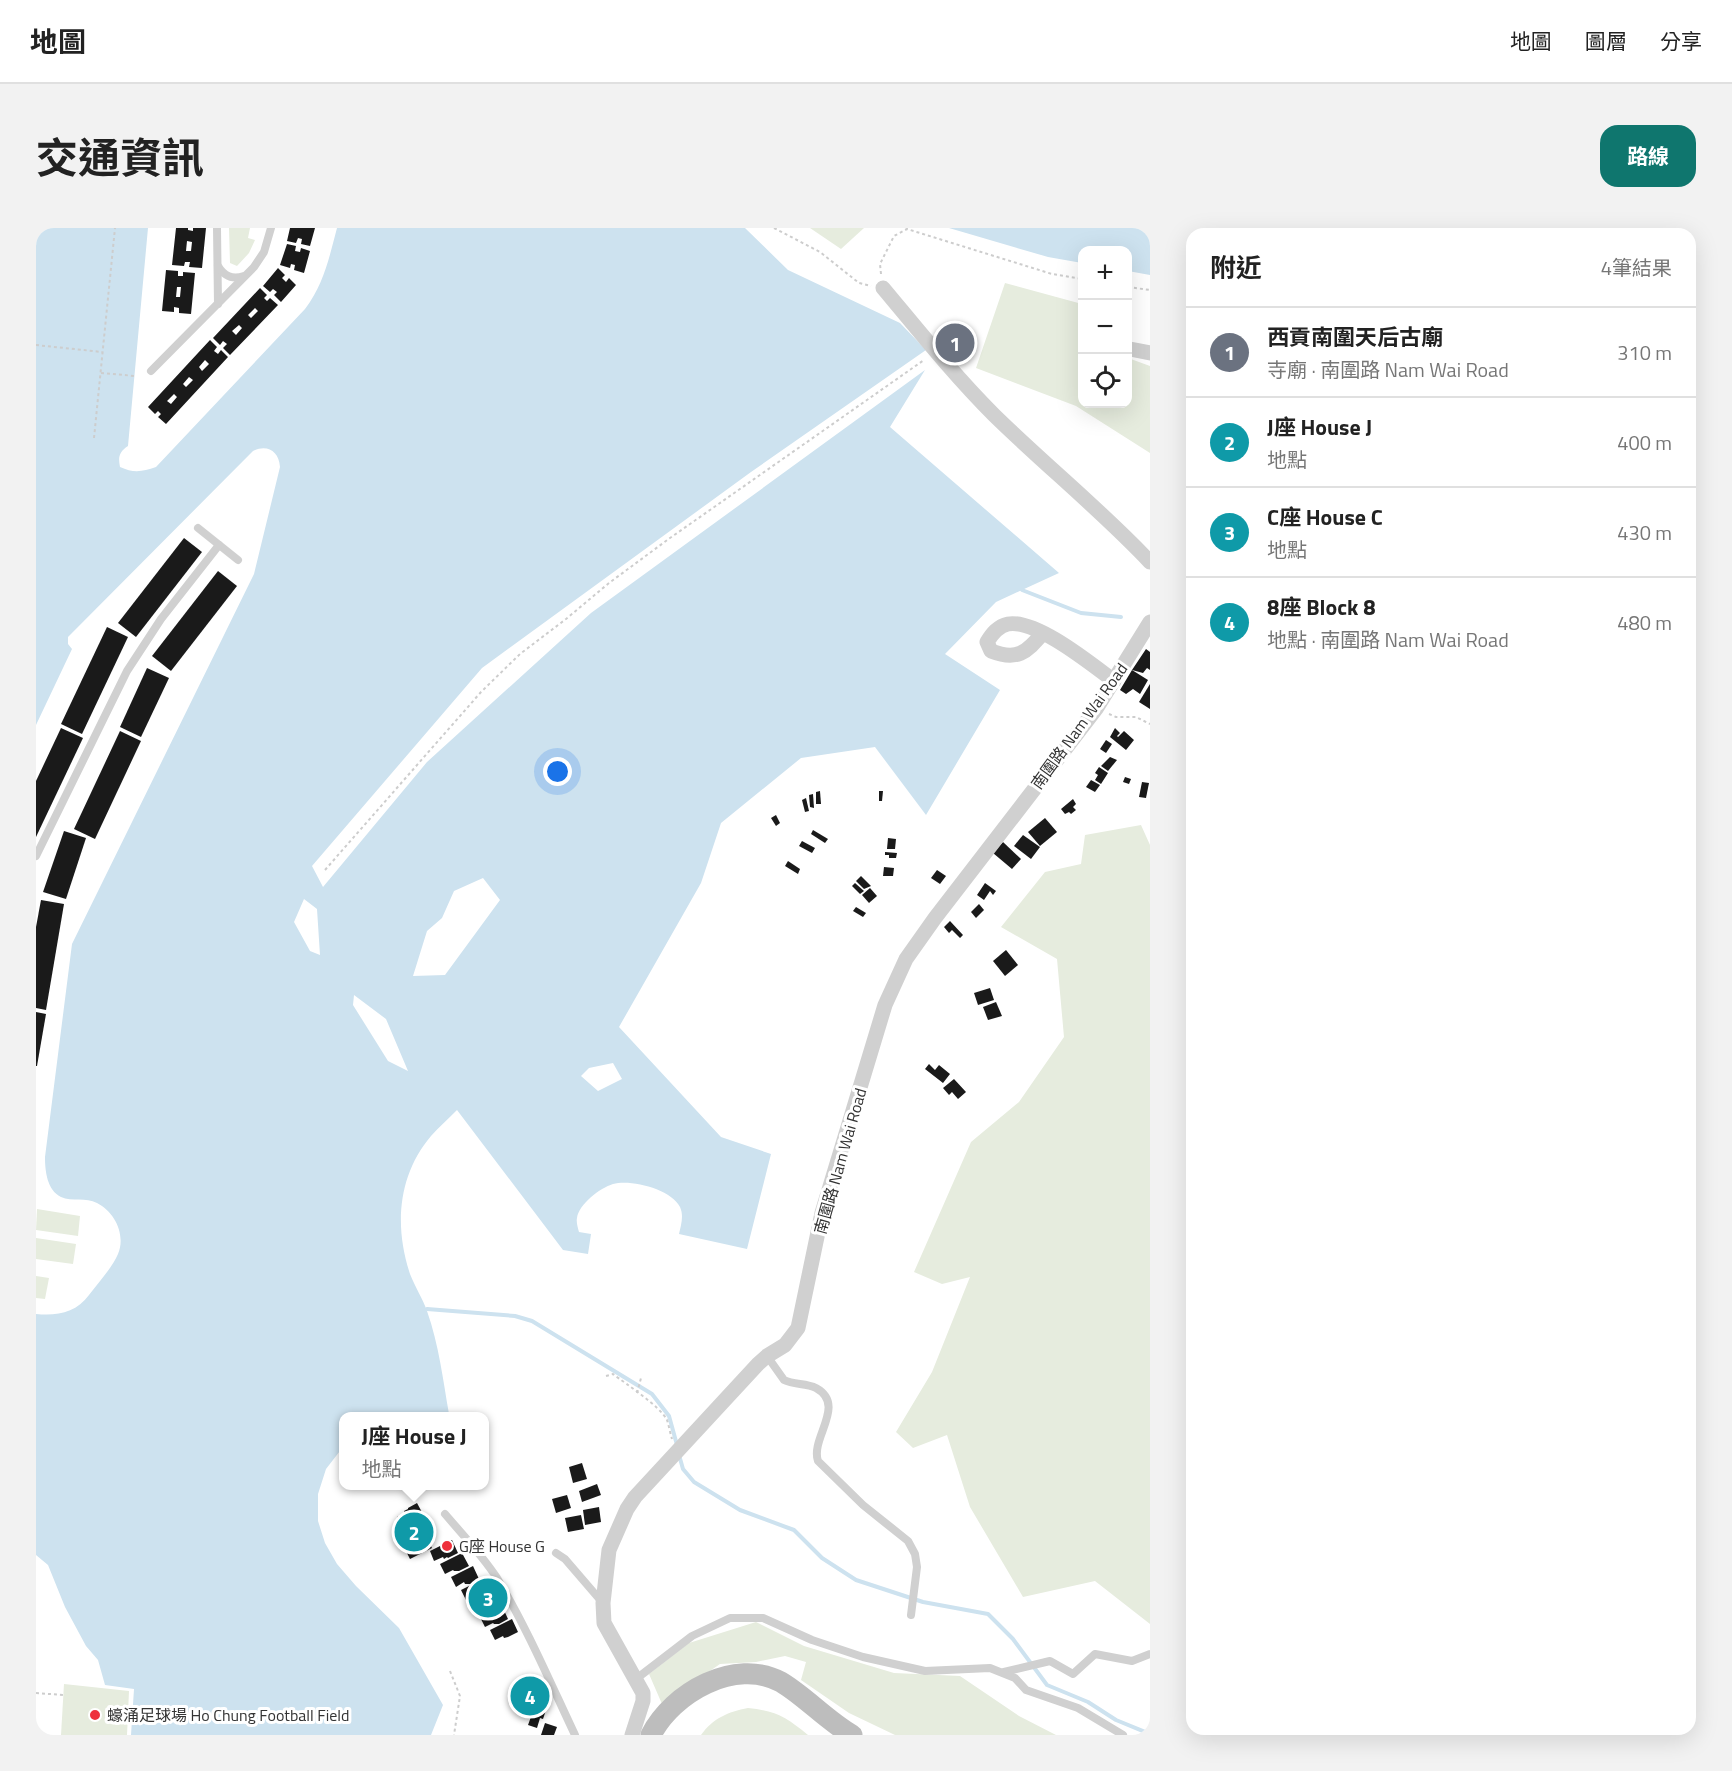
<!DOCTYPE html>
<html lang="zh-TW">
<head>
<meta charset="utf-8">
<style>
	:root { --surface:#fff; --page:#f2f2f2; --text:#222; --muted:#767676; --line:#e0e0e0; --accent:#0f766e }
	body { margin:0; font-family:"Titillium Web","Noto Sans TC",sans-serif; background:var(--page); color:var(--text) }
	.controls { position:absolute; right:18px; top:18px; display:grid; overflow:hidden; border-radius:12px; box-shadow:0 6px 24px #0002 }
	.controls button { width:54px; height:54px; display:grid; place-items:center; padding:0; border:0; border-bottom:2px solid var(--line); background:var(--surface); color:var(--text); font:30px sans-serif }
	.you { position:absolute; left:522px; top:544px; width:21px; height:21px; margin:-15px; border:4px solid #fff; border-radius:50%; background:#1a73e8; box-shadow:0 0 0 9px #1a73e833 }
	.badge { display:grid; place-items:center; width:39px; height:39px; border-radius:50%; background:var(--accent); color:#fff; font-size:20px; font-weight:700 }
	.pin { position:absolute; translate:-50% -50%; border:3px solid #fff; box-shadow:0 2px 6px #0006 }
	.popup { position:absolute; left:303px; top:1184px; width:150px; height:78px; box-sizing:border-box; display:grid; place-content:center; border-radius:12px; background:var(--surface); filter:drop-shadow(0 2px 4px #0005); font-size:20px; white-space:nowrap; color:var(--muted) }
	.popup b { font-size:22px; color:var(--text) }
	.popup::after { content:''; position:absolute; left:50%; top:100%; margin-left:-12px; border:12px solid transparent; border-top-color:var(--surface) }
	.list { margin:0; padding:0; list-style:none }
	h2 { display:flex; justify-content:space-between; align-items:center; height:78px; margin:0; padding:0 24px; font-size:26px }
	h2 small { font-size:20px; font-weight:400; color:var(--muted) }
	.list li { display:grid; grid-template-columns:39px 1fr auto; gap:18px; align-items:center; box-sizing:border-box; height:90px; padding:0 24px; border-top:2px solid var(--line) }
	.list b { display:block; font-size:22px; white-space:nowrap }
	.list p { margin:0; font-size:20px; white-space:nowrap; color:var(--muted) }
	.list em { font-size:20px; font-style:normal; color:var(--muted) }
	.icon { flex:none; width:33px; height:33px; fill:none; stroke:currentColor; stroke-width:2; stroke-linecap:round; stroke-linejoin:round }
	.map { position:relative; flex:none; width:1114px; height:1507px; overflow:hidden; border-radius:18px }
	header { display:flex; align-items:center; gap:36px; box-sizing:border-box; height:84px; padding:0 30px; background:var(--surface); border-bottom:2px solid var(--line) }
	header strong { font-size:28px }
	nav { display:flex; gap:33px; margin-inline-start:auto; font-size:21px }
	.intro { display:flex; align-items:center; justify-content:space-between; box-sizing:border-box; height:144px; padding:0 36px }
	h1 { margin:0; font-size:42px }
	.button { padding:15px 27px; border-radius:18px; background:var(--accent); color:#fff; font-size:21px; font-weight:700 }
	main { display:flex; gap:36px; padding:0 36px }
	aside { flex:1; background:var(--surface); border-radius:18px; box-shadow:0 6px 24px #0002 }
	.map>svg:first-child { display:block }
	.green { fill:#e6ecde }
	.water { fill:#cde2ef; fill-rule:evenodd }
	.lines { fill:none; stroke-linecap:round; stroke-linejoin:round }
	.stream { stroke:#cde2ef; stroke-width:4 }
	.building { fill:#1a1a1a; fill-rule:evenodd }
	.path { stroke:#cdcdcd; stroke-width:2; stroke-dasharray:3 3; stroke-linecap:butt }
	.lane { stroke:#d0d0d0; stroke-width:8 }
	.street { stroke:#d0d0d0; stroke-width:15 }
	.secondary { stroke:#bdbdbd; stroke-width:21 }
	.poi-dot { fill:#ee313c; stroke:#fff; stroke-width:2 }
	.labels { text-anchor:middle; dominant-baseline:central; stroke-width:6; stroke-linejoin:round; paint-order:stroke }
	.street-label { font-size:16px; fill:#333; stroke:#fff }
	.poi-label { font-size:16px; fill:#333; stroke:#fff; text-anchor:start }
</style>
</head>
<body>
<header>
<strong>地圖</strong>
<nav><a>地圖</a><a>圖層</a><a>分享</a></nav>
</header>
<div class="intro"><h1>交通資訊</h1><a class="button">路線</a></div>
<main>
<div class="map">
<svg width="1114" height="1507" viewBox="0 0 1114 1507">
	<rect width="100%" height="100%" fill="#fff"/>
	<g class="green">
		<path d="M193,0H214L212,10L219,12L213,25L201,38L194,35Z"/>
		<path d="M774,0H828L805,21Z"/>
		<path d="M969,55L1046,76V176H1092V130L1114,138V225L1040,178L940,140Z"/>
		<path d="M1105,597L1114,617V1396L1059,1353L987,1369L934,1279L911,1207L877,1220L860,1204L896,1144L934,1049L906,1056L878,1044L935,914L983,874L1028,809L1021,731L965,699L1009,644L1045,636L1049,607Z"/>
		<path d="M1,981L44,988L42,1008L0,1002Z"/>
		<path d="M0,1010L40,1016L37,1036L0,1031Z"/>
		<path d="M0,1048L13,1050L9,1071L0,1070Z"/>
		<path d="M720,1394L768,1418L858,1445L924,1448L983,1488L1020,1507H859L813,1485L765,1452L770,1434L749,1428L720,1434L684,1436L626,1476L613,1446L653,1415Z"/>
		<path d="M28,1456L93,1463L91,1507H25Z"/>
		<path d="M712,1480C740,1483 750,1489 772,1507H665C677,1490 692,1484 712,1480Z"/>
	</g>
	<g class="water">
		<path d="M0,0H112L92,218C83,224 82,229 84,239C97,245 106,244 120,239L269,81C288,56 293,30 301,0H709L752,42L864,95L890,122L715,244L446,440L276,638L287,659L391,534L555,385L889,142L854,199L1023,345L960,374L909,426L964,462L890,587L839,519L765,530L685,595L665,655L583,799L685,909L735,926L711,1021L643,1006C645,997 648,988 644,979C635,961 595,951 577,956C564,960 543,976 541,990C540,994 542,1000 543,1004L555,1006L552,1026L527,1022L421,882C413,890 403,899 395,908C362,947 358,998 374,1046C379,1059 387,1071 391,1083C403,1117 407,1152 413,1186L400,1188H308L307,1219L290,1241L282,1266V1293L289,1315L301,1336L320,1358L363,1400L407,1477L395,1507H95L98,1461L69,1457L62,1432L50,1418L29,1379L12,1337L0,1327V1086C21,1088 40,1085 53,1067C62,1055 76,1040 82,1026C90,1007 79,984 61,975C50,969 36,974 25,969C11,962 9,943 9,929L36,716L218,346L244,239C243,223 231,216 217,223L32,409V416L36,421L0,497ZM447,650L464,672L409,747L377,748L391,703L406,690L418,663ZM268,671L281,681L284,727L274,723L258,694ZM318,767L350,791L372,843L352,833L317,777ZM577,835L586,851L562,863L545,848L553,840Z"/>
		<path d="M913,0H1114V47L1092,43V22H1046V35L1012,29Z"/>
	</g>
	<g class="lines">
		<g class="stream">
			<path d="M986,362L1045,385L1085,389"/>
			<path d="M391,1081L479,1088L496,1093L616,1166L633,1188L641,1217"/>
			<path d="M643,1227L647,1241L658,1254L704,1282L758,1302L786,1330L820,1352L887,1374L952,1386L977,1411L1011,1457L1052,1474L1080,1492L1114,1506"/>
		</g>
	</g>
	<g class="building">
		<path d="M140,0H152V2L157,3V0H170L166,40L153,39L154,34H149L148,38L136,37ZM151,13L156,14L155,23H150Z"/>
		<path d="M254,0H279L274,18L265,16L266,11L262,10L260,15L251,13Z"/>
		<path d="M251,16L260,18L259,23L264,24L265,20L274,23L268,45L258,42L259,37L255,36L254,40L244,37Z"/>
		<path d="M242,40L249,47L246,50L250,54L253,50L260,57L245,74L238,67L241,64L237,61L234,64L227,58Z"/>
		<path d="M130,42L142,43V48H147V44L159,45L155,86L143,85V80L138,79V84L126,83ZM141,59H145L144,69H140Z"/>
		<path d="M224,60L231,67L228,70L231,73L234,70L242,77L194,127L187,120L191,116L187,113L184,117L177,110ZM219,80L222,83L215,90L212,87ZM203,97L206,100L200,107L196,103Z"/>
		<path d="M920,99L935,115L918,132L903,116Z"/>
		<path d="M174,112L181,119L178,123L182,126L185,122L192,129L130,196L122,189L125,186L122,183L119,186L112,179ZM169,132L173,136L166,143L163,139ZM153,149L157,152L150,159L147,156ZM138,166L141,169L135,176L131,173Z"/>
		<path d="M148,310L166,324L100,409L82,395Z"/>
		<path d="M182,343L201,358L135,443L116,428Z"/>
		<path d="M71,399L92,409L46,506L25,496Z"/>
		<path d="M1110,421L1114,424V442L1111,440L1107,445L1096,442Z"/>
		<path d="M111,440L133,450L105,509L84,499Z"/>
		<path d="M1096,442L1112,452L1104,466L1097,461L1090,466L1084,462Z"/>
		<path d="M1114,456V481L1103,474Z"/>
		<path d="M25,500L47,510L0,609V553Z"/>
		<path d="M1079,500L1084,505L1081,508L1082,509L1088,503L1098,512L1090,522L1074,509Z"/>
		<path d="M84,503L105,513L59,611L38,601Z"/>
		<path d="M1070,512L1076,516L1070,525L1064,521Z"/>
		<path d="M1074,529L1081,532L1072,543L1065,538Z"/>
		<path d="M1063,539L1072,545L1065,556L1059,552L1062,547L1059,545Z"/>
		<path d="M1089,549L1095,551L1093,556L1087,554Z"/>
		<path d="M1055,552L1064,557L1059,564L1050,559Z"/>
		<path d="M1106,554L1113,555L1110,570L1103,569Z"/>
		<path d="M784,563L785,576H780V564Z"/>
		<path d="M843,563H847L846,573H843Z"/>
		<path d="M777,566L778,580L774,579L773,567Z"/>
		<path d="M770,570L773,583L769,584L766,572Z"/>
		<path d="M1037,571L1040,576L1037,579L1040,582L1035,586L1033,584L1029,586L1025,581Z"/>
		<path d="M740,587L744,595L740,598L735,590Z"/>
		<path d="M1009,590L1021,604L1004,618L992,604Z"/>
		<path d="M777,602L792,611L789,615L775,606Z"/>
		<path d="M28,603L50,610L30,671L7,664Z"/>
		<path d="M987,607L1004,619L995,631L978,618Z"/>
		<path d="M852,610L860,611L859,621H851Z"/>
		<path d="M766,613L779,620L776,625L763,618Z"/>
		<path d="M967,614L985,631L976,641L957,625Z"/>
		<path d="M849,624L861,625L860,630H853V627H849Z"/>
		<path d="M752,633L764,641L762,646L749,638Z"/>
		<path d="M848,639L858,640L857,648H847Z"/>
		<path d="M901,642L910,648L904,656L895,650Z"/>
		<path d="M825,648L835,658L828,661L820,653Z"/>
		<path d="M819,655L828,663L824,666L816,658Z"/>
		<path d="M949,655L960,663L957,667L954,663L948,672L941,667Z"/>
		<path d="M834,660L841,668L833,675L826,667Z"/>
		<path d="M5,672L28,676L10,782L0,780V699Z"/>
		<path d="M943,676L948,682L940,690L935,684Z"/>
		<path d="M820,679L830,685L827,689L817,683Z"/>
		<path d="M914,693L927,707L924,710L916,702L913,705L908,699Z"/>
		<path d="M970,722L982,737L969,748L957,733Z"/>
		<path d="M954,760L958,772L942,777L938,765Z"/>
		<path d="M960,774L966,788L952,792L947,779Z"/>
		<path d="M0,784L10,786L1,838H0Z"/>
		<path d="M893,836L899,842L903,837L914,846L907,855L889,841Z"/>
		<path d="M918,851L930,864L922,871L916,864L913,867L907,860Z"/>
		<path d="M546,1235L551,1251L537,1255L533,1239Z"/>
		<path d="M561,1256L565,1267L546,1274L543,1263Z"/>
		<path d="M531,1267L535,1280L520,1285L516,1271Z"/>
		<path d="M381,1275L388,1288L366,1299L361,1289L369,1285L368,1283L372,1281V1280Z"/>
		<path d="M563,1279L565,1294L549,1297L547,1282Z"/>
		<path d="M545,1287L548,1301L532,1304L529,1290Z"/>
		<path d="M382,1293L389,1306L367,1317L362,1307L370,1303L373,1298Z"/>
		<path d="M389,1307L396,1320L374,1331L369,1321L377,1317L376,1316L380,1314V1312Z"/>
		<path d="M416,1312L422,1325L412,1330L411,1329L408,1331L407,1329L398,1333L394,1323Z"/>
		<path d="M426,1325L433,1338L423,1343H418L417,1342L409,1346L404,1336Z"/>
		<path d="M437,1338L443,1351L434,1356H429L428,1354L420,1359L415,1349Z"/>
		<path d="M447,1351L454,1364L444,1369H439L438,1368L430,1372L425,1362Z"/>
		<path d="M456,1365L462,1378L453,1383H448L447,1381L439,1385L434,1376Z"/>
		<path d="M466,1378L472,1391L463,1396H458L457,1395L449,1399L444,1389Z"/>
		<path d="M476,1391L482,1404L472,1409L468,1410L467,1408L459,1412L454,1402Z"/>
		<path d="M490,1458L502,1462L498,1474L495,1473L491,1483L482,1480Z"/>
		<path d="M500,1475L511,1479L507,1491L504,1490L501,1500L492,1497Z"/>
		<path d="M509,1495L521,1499L518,1507H505Z"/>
	</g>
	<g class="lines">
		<g class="path">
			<path d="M738,0L784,24L823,55L835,58"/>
			<path d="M845,46L844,36L858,8L871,1L1016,46L1046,51"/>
			<path d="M1092,59L1114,62"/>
			<path d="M0,117L66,124"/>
			<path d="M65,145L99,148"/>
			<path d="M58,210L79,0"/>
			<path d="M1073,486L1080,489H1100L1114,496"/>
			<path d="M289,642L445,464L484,426L530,391L573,355L634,310L888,132"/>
			<path d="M570,1148L577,1146C590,1156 625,1179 631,1192C633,1198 634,1205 636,1211"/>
			<path d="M601,1165L605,1150"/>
			<path d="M414,1443L424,1468L418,1507"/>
			<path d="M0,1465L27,1467"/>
		</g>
		<g class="lane">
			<path d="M181,0L182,76"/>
			<path d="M182,38C188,48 196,52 208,48"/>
			<path d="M115,143L218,39L228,24L235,0"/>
			<path d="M162,300L202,332"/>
			<path d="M0,628L91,443L125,391L183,317"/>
			<path d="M731,1128L748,1152C758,1157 770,1155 780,1160C811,1177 774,1210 782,1233L827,1277L872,1313L879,1326L881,1339L875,1387"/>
			<path d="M409,1286C427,1307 446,1327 461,1350C491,1400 514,1454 539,1507"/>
			<path d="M520,1325L529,1331L566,1374"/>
			<path d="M968,1444L1014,1433L1037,1446L1059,1426L1096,1433L1114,1426"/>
			<path d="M600,1451L656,1408L694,1390H727L776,1412L827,1429L889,1443L954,1440L979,1450L990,1462L1042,1480L1087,1507"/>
		</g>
		<g class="street">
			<path d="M847,60C883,103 918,147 958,187C1009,237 1065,282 1114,334"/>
			<path d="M1094,121L1114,125"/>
			<path d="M1007,405C990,425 981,433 955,423L951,414C956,406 962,398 972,396C1000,391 1055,436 1078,453"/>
			<path d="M596,1507L607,1473V1465L568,1395L567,1375L573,1322L591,1281L599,1269L722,1136L731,1128L749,1117L762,1100L786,985L849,777L870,731L899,690L1060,481L1114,394"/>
		</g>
		<path class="secondary" d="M615,1507C636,1465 699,1429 745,1454C770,1469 790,1492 816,1507"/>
	</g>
	<g class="poi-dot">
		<circle cx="411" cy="1318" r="6"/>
		<circle cx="59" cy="1487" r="6"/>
	</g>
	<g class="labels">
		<g class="street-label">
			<text transform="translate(1043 498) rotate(-54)">南圍路 Nam Wai Road</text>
			<text transform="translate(804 933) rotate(-74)">南圍路 Nam Wai Road</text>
		</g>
		<g class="poi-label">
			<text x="423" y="1318">G座 House G</text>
			<text x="71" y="1487">蠔涌足球場 Ho Chung Football Field</text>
		</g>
	</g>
</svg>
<div class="controls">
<button>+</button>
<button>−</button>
<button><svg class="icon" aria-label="locate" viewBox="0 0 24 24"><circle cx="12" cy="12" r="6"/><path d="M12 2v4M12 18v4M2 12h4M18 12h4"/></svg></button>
</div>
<div class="you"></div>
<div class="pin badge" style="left:919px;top:115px;background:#6b7280">1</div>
<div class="pin badge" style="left:378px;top:1304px;background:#0f9aa8">2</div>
<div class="popup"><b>J座 House J</b>地點</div>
<div class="pin badge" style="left:452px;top:1370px;background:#0f9aa8">3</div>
<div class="pin badge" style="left:494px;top:1468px;background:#0f9aa8">4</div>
</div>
<aside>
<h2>附近<small>4筆結果</small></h2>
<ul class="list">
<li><span class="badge" style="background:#6b7280">1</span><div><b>西貢南圍天后古廟</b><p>寺廟 · 南圍路 Nam Wai Road</p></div><em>310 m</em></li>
<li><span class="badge" style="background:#0f9aa8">2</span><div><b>J座 House J</b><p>地點</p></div><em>400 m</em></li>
<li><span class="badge" style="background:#0f9aa8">3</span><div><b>C座 House C</b><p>地點</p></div><em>430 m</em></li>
<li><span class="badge" style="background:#0f9aa8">4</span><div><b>8座 Block 8</b><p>地點 · 南圍路 Nam Wai Road</p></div><em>480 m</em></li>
</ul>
</aside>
</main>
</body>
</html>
